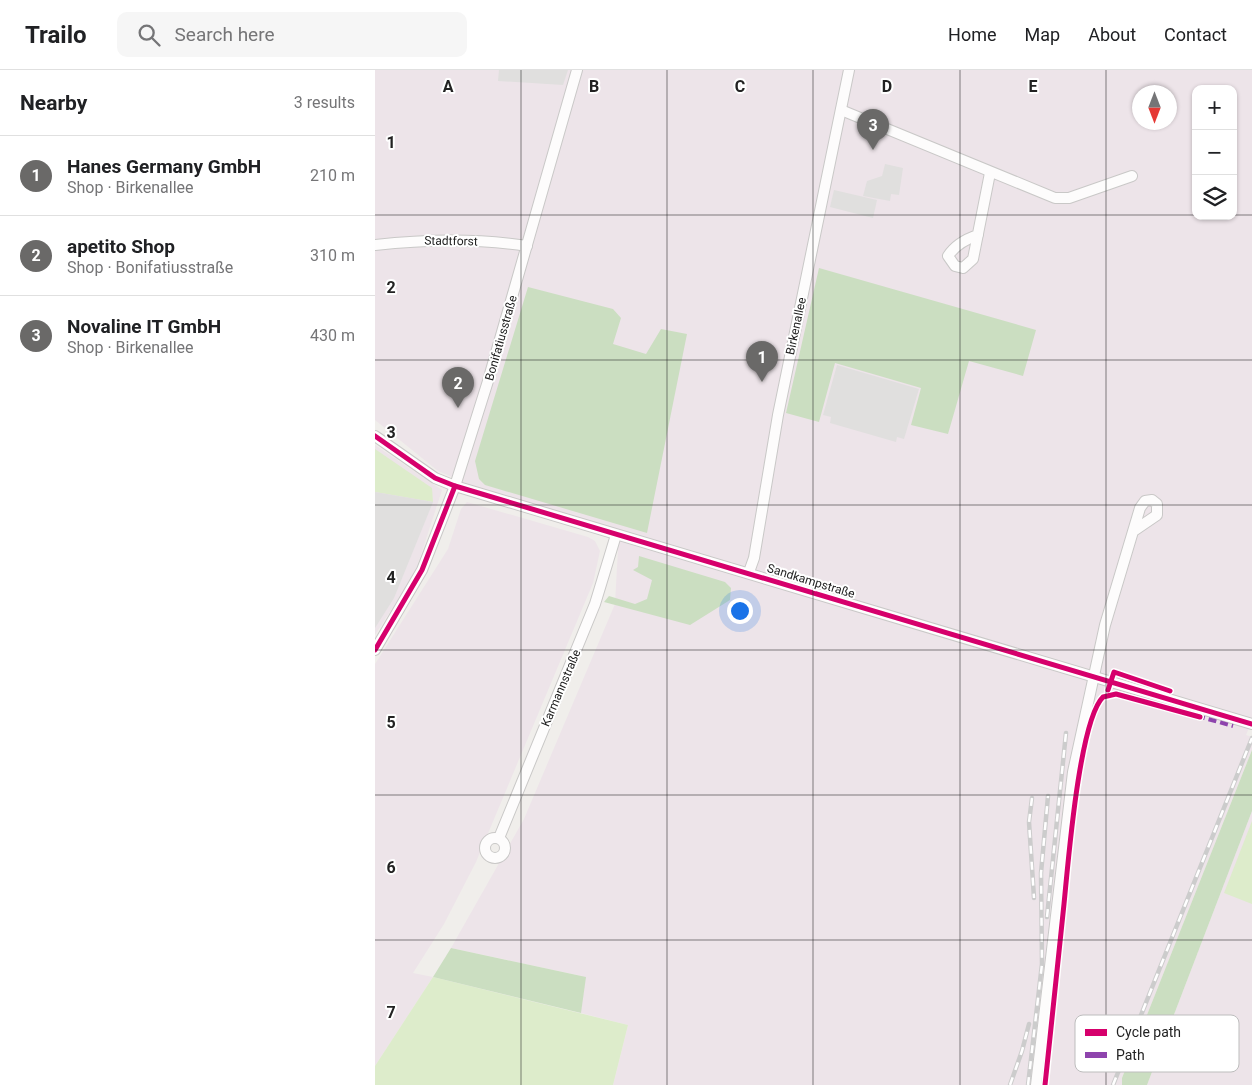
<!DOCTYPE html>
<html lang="en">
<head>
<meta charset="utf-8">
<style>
	:root { --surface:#fff; --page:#f6f6f6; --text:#202124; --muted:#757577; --line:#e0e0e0; --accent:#6a6968 }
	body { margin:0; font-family:Roboto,sans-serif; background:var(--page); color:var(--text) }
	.controls { position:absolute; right:15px; top:15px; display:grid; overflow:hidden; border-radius:10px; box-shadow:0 1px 4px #0004 }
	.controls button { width:45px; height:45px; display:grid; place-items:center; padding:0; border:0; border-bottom:1px solid var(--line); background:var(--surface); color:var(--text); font:25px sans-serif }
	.compass { position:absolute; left:757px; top:15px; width:45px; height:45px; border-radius:50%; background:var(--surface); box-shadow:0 1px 4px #0004; rotate:180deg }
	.you { position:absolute; left:364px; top:540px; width:18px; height:18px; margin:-12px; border:4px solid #fff; border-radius:50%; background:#1a73e8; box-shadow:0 0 0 8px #1a73e833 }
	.badge { display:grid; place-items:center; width:32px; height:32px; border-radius:50%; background:var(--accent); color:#fff; font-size:16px; font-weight:700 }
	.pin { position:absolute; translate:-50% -41px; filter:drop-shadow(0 1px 2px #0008) }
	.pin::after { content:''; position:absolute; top:26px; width:18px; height:15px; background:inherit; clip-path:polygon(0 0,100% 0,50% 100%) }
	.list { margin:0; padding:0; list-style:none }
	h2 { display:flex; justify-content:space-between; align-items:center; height:65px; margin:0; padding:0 20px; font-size:21px }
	h2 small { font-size:16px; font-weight:400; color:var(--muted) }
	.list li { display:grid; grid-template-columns:32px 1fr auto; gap:15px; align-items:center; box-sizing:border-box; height:80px; padding:0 20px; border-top:1px solid var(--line) }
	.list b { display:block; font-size:19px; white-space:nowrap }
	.list p { margin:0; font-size:16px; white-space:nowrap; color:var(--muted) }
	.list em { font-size:16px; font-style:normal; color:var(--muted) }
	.icon { flex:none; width:28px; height:28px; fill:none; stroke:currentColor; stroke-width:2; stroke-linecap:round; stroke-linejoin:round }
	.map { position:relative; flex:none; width:877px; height:1015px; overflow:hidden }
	header { display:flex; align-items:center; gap:30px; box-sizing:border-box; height:70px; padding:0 25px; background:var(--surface); border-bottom:1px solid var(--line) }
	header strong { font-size:24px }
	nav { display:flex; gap:28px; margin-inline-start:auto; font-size:18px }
	.search { width:350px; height:45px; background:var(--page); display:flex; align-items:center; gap:12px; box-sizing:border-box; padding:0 18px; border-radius:10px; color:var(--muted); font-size:19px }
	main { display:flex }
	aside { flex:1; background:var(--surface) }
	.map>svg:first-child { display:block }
	.industrial { fill:#ede4e9; fill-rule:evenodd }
	.grass { fill:#ddeccb }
	.forest { fill:#cbdec1 }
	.parking { fill:#e0dfde }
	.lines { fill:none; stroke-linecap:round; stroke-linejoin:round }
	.minor-casing { stroke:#c9c8c7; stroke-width:12 }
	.minor { stroke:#fdfcfc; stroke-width:10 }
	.rail-casing { stroke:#ccc; stroke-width:4.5 }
	.rail { stroke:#fff; stroke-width:2.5; stroke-dasharray:8; stroke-linecap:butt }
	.quiet { stroke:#8e44ad; stroke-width:4; stroke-dasharray:8 4; stroke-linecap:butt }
	.cycleway-casing { stroke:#fff; stroke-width:8 }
	.cycleway { stroke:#d6006c; stroke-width:5 }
	.grid { fill:none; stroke:#222; stroke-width:1; stroke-opacity:0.55 }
	.labels { text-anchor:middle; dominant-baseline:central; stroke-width:4; stroke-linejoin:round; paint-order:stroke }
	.street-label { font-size:12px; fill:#222; stroke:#fff }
	.key { fill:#fff; stroke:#bdbdbd; stroke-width:1 }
	.key-label { font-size:14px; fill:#222 }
	.grid-label { font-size:16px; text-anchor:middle; font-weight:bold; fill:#222; stroke:#fff; stroke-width:4; stroke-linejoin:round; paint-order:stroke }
</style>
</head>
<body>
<header>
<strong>Trailo</strong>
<div class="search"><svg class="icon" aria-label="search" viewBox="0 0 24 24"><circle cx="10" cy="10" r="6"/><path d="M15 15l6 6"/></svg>Search here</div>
<nav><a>Home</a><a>Map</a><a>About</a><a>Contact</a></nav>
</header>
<main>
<aside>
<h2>Nearby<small>3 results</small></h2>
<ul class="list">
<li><span class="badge">1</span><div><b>Hanes Germany GmbH</b><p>Shop · Birkenallee</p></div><em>210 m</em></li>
<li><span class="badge">2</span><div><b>apetito Shop</b><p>Shop · Bonifatiusstraße</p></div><em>310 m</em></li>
<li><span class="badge">3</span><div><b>Novaline IT GmbH</b><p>Shop · Birkenallee</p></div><em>430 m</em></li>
</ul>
</aside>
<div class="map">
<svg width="877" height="1015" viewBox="0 0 877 1015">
	<rect width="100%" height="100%" fill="#f0eeeb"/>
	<g class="industrial">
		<path d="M0,0H877V651L871,665L877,667V680L747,1008V1015H238L253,955L206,943L207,906L76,878L149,749L240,534L244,461L100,417L63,401L0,350ZM821,19H858V146H821ZM764,22H794V52H764Z"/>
		<path d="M0,375L67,420L40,503L0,565Z"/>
		<path d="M92,432L213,467L220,471L225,481L218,513L101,792L69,854L38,903L58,907L0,996V594L73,479L86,439Z"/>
		<path d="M877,741V1015H772Z"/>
	</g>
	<g class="grass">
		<path d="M0,379L57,418L58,432L0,422Z"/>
		<path d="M877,751V834L849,823Z"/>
		<path d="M58,907L253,955L238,1015H0V996Z"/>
	</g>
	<g class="forest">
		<path d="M444,198L661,260L648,306L594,291L573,364L536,355L546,318L460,293L444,352L411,343Z"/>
		<path d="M153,217L238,239L246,248L238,274L271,284L286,259L312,264L272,463L110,415L104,409L100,391Z"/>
		<path d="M264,486L350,512L356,518L355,530L315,555L229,532L234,526L260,534L272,529L277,510L258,500L263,497Z"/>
		<path d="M877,680V741L772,1015H747V1008Z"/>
		<path d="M76,878L211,907L206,943L58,907Z"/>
	</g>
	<g class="parking">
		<path d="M124,0H193L188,15L123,11Z"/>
		<path d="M510,94L528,98L524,125L516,124L515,131L488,126L492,111L507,106Z"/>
		<path d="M459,120L502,130L498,148L455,137Z"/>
		<path d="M462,295L544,319L529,369L522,367L521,372L455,353L456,347L448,345Z"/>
		<path d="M0,422L58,432L19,528L0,558Z"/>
	</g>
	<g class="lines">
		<g class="minor-casing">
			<g id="minor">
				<path d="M466,40L680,128H694L757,106"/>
				<path d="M603,165C591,169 580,175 573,186L580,196L588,198L598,189L615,103"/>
				<path d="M0,175C52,169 100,168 152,176"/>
				<path d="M0,366L60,408L80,416L877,654"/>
				<path d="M374,502L379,488L403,345L474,0"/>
				<path d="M0,580L47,500L80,416L113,311L202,0"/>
				<circle cx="120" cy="778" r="10"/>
				<path d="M124,768L220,534L241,465"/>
				<path d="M661,1015L698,702L730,555L765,438L770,431L777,430L782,434V445L760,460"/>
			</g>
		</g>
		<use href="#minor" class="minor"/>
		<g class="rail-casing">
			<g id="rail">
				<path d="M657,728L654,752L659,828"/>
				<path d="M672,847L691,663"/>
				<path d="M635,1015L647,981L654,954"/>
				<path d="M653,1015L667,894L666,803L673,726"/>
				<path d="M738,1015L877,668"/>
			</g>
		</g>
		<use href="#rail" class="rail"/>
		<path class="quiet" d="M822,646L858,656"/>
		<g class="cycleway-casing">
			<g id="cycleway">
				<path d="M0,366L60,408L80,416L877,654"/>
				<path d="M0,580L47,500L80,416"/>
				<path d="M733,620L739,602L795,621"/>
				<path d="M670,1015C676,955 683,894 689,834C693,795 704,651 728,627L741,624L825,647"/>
			</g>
		</g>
		<use href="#cycleway" class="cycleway"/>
	</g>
	<path class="grid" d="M146,0V1015M292,0V1015M438,0V1015M585,0V1015M731,0V1015M0,145H821M858,145H877M0,290H877M0,435H877M0,580H877M0,725H877M0,870H877"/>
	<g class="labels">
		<g class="street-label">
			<text transform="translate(76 171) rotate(1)">Stadtforst</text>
			<text transform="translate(421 256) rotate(-78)">Birkenallee</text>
			<text transform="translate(126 268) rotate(-74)">Bonifatiusstraße</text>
			<text transform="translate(436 511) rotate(17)">Sandkampstraße</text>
			<text transform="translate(186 618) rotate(-67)">Karmannstraße</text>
		</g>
	</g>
	<rect x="700" y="945" width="164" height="57" rx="8" class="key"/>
	<rect x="710" y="959" width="22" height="7" fill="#d6006c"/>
	<rect x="710" y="982" width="22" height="6" fill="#8e44ad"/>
	<g class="key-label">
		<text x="741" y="967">Cycle path</text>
		<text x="741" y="990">Path</text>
	</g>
	<g class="grid-label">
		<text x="73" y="22">A</text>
		<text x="219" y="22">B</text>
		<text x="365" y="22">C</text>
		<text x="512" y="22">D</text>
		<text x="658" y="22">E</text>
		<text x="16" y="78">1</text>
		<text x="16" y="223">2</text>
		<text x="16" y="368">3</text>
		<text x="16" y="513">4</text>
		<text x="16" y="658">5</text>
		<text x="16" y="803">6</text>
		<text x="16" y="948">7</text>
	</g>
</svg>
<div class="controls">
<button>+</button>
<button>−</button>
<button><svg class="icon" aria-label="layers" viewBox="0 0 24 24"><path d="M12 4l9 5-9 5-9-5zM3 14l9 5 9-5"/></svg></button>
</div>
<svg class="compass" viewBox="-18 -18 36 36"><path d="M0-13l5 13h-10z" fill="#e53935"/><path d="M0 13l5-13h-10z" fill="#757577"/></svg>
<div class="you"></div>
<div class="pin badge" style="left:387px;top:312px">1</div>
<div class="pin badge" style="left:83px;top:338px">2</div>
<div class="pin badge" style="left:498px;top:80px">3</div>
</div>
</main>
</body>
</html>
